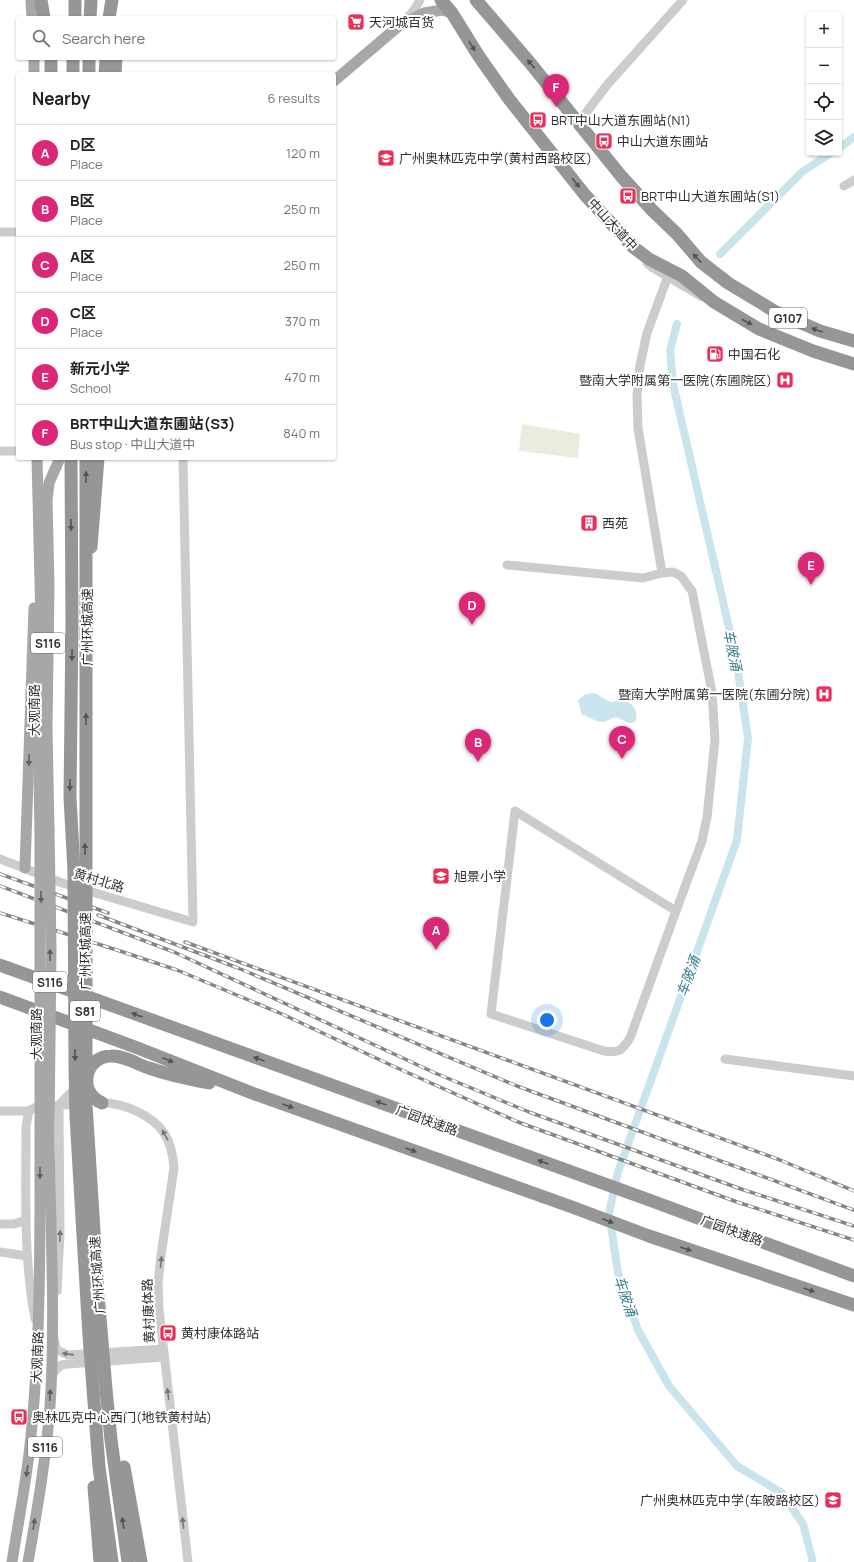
<!DOCTYPE html>
<html lang="en">
<head>
<meta charset="utf-8">
<style>
	:root { --surface:#fff; --page:#f2f2f2; --text:#202124; --muted:#757577; --line:#e0e0e0; --accent:#db2777 }
	body { margin:0; font-family:Manrope,"Noto Sans SC",sans-serif; background:var(--page); color:var(--text) }
	.controls { position:absolute; right:12px; top:12px; display:grid; overflow:hidden; border-radius:4px; box-shadow:0 1px 3px #0004 }
	.controls button { width:36px; height:36px; display:grid; place-items:center; padding:0; border:0; border-bottom:1px solid var(--line); background:var(--surface); color:var(--text); font:20px sans-serif }
	.you { position:absolute; left:547px; top:1020px; width:14px; height:14px; margin:-10px; border:3px solid #fff; border-radius:50%; background:#1a73e8; box-shadow:0 0 0 6px #1a73e833 }
	.badge { display:grid; place-items:center; width:26px; height:26px; border-radius:50%; background:var(--accent); color:#fff; font-size:13px; font-weight:700 }
	.pin { position:absolute; translate:-50% -33px; filter:drop-shadow(0 1px 2px #0008) }
	.pin::after { content:''; position:absolute; top:21px; width:14px; height:12px; background:inherit; clip-path:polygon(0 0,100% 0,50% 100%) }
	.list { margin:0; padding:0; list-style:none }
	h2 { display:flex; justify-content:space-between; align-items:center; height:52px; margin:0; padding:0 16px; font-size:17px }
	h2 small { font-size:13px; font-weight:400; color:var(--muted) }
	.list li { display:grid; grid-template-columns:26px 1fr auto; gap:12px; align-items:center; box-sizing:border-box; height:56px; padding:0 16px; border-top:1px solid var(--line) }
	.list b { display:block; font-size:15px; white-space:nowrap }
	.list p { margin:0; font-size:13px; white-space:nowrap; color:var(--muted) }
	.list em { font-size:13px; font-style:normal; color:var(--muted) }
	.icon { flex:none; width:22px; height:22px; fill:none; stroke:currentColor; stroke-width:2; stroke-linecap:round; stroke-linejoin:round }
	.map { position:relative; flex:none; width:854px; height:1562px; overflow:hidden }
	.search { position:absolute; background:var(--surface); box-shadow:0 1px 3px #0004; left:16px; top:16px; width:320px; height:44px; display:flex; align-items:center; gap:10px; box-sizing:border-box; padding:0 14px; border-radius:4px; color:var(--muted); font-size:15px }
	.panel { position:absolute; background:var(--surface); box-shadow:0 1px 3px #0004; left:16px; top:72px; width:320px; height:388px; border-radius:4px }
	.map>svg:first-child { display:block }
	.green { fill:#e8eddd }
	.water { fill:#c9e4ec }
	.lines { fill:none; stroke-linecap:round; stroke-linejoin:round }
	.canal { stroke:#c9e4ec; stroke-width:8 }
	.minor { stroke:#ccc; stroke-width:9 }
	.major { stroke:#a7a7a7; stroke-width:11 }
	.highway { stroke:#969696; stroke-width:13 }
	.rail-casing { stroke:#848484; stroke-width:3.5 }
	.rail { stroke:#fff; stroke-width:2; stroke-dasharray:6; stroke-linecap:butt }
	.major-bridge { stroke:#a7a7a7; stroke-width:11 }
	.highway-bridge { stroke:#969696; stroke-width:13 }
	.oneway { fill:#535353 }
	.oneway2 { fill:#5f5f5f }
	.oneway3 { fill:#767676 }
	.labels { text-anchor:middle; dominant-baseline:central; stroke-width:4; stroke-linejoin:round; paint-order:stroke }
	.shield { fill:#fff; stroke:#6d6d6d; stroke-width:1 }
	.shield-label { font-size:12px; font-weight:bold; fill:#2f2f2f }
	.poi-label { font-size:13px; fill:#2f2f2f; stroke:#fff; text-anchor:start }
	.street-label { font-size:13px; fill:#2f2f2f; stroke:#fff }
	.water-label { font-size:14px; font-style:italic; fill:#3c7e93; stroke:#fff }
</style>
</head>
<body>
<div class="map">
<svg width="854" height="1562" viewBox="0 0 854 1562">
	<rect width="100%" height="100%" fill="#fff"/>
	<path class="green" d="M522,424L580,434L578,458L519,451Z"/>
	<path class="water" d="M595,693C598,695 609,702 612,702C614,702 618,700 621,700C632,700 640,712 635,722C627,725 625,720 618,718C612,716 608,722 603,722C595,722 589,716 582,715L578,700L586,694Z"/>
	<g class="lines">
		<g class="canal">
			<path d="M839,148L854,137"/>
			<path d="M720,254L802,172L831,153"/>
			<path d="M677,324L670,350L673,384L736,658L748,738L737,840L618,1172L609,1213L618,1273L638,1330L669,1386L737,1466L782,1493L803,1524L812,1558V1562"/>
		</g>
		<g class="minor">
			<path d="M403,23L414,10L420,0"/>
			<path d="M579,122L607,85L683,0"/>
			<path d="M844,186L854,180"/>
			<path d="M0,232H18"/>
			<path d="M647,263L653,268L702,297"/>
			<path d="M0,451H18"/>
			<path d="M507,565L643,578L662,573L673,572L681,576L692,591L712,692L715,740L707,817L702,841L676,911"/>
			<path d="M662,573L638,428L637,396L640,365L647,333L668,276"/>
			<path d="M515,811L676,911L630,1038C621,1051 620,1053 604,1051L491,1014Z"/>
			<path d="M0,859L62,883L193,922L183,458"/>
			<path d="M725,1059L854,1076"/>
			<path d="M97,1103C111,1102 123,1105 136,1111C163,1123 172,1140 174,1168L161,1255L158,1284L159,1309L188,1562"/>
			<path d="M0,1111H29L34,1108L44,1106L81,1104"/>
			<path d="M29,1111L26,1126C26,1190 23,1256 35,1319"/>
			<path d="M0,1224H14L26,1220"/>
			<path d="M0,1252L27,1256"/>
			<path d="M57,1291L60,1234L59,1105L78,1085"/>
			<path d="M54,1339L57,1350L68,1355L163,1349"/>
			<path d="M51,1375L61,1365L68,1364L164,1357"/>
		</g>
		<g class="major">
			<path d="M31,0L32,18"/>
			<path d="M34,58V74"/>
			<path d="M334,81L400,25L424,13L442,10L452,13"/>
			<path d="M37,458L41,624L38,727L40,830"/>
			<path d="M49,830L47,728L49,586L47,500L49,483L60,458"/>
			<path d="M25,868L34,608"/>
			<path d="M12,1562C18,1523 26,1484 30,1445C41,1342 40,1238 40,1134"/>
			<path d="M28,1562C37,1511 46,1459 50,1406C56,1316 50,1225 49,1134"/>
		</g>
		<g class="highway">
			<path d="M41,0L44,18"/>
			<path d="M441,0L452,13L478,55L509,99L585,195L633,247L649,259L682,276L714,302L759,329L813,351L854,364"/>
			<path d="M476,0L531,64L621,176L652,210L677,234L701,262L728,283L776,312L820,331L854,341"/>
			<path d="M75,18V0"/>
			<path d="M90,18L91,0"/>
			<path d="M109,18L112,0"/>
			<path d="M51,58V74"/>
			<path d="M73,74V58"/>
			<path d="M89,74V58"/>
			<path d="M105,74L106,58"/>
			<path d="M115,74L116,58"/>
			<path d="M91,547L98,458"/>
			<path d="M0,965L652,1201L854,1276"/>
			<path d="M0,997L135,1047L252,1093L572,1207L649,1236L854,1305"/>
			<path d="M102,1103C76,1091 86,1056 111,1056C124,1055 138,1065 149,1068C169,1075 189,1079 209,1083"/>
		</g>
		<g class="rail-casing">
			<g id="rail">
				<path d="M0,874L108,913"/>
				<path d="M0,886L174,952L435,1073L529,1112L741,1189L854,1226"/>
				<path d="M0,913L120,951L177,970L282,1014L395,1067L518,1122L737,1202L854,1240"/>
				<path d="M98,915L238,968L517,1086L854,1210"/>
				<path d="M185,942L780,1160L854,1191"/>
			</g>
		</g>
		<use href="#rail" class="rail"/>
		<g class="major-bridge">
			<path d="M40,830V1134"/>
			<path d="M49,830L51,948L49,1134"/>
		</g>
		<g class="highway-bridge">
			<path d="M71,458L72,622L70,797L74,871L75,1065L76,1117L89,1336L99,1467L112,1562"/>
			<path d="M86,458V1104L98,1294L106,1389L111,1440L128,1562"/>
			<path d="M124,1467L141,1562"/>
			<path d="M94,1487L100,1562"/>
		</g>
	</g>
	<defs><path id="oneway-solid" d="M-6-.8H1V-3.2L6.5 0L1 3.2V.8H-6Z"/></defs>
	<g class="oneway">
		<use href="#oneway-solid" transform="translate(472 46) rotate(58)"/>
		<use href="#oneway-solid" transform="translate(531 64) rotate(-130)"/>
		<use href="#oneway-solid" transform="translate(576 183) rotate(51)"/>
		<use href="#oneway-solid" transform="translate(697 258) rotate(-133)"/>
		<use href="#oneway-solid" transform="translate(747 322) rotate(28)"/>
		<use href="#oneway-solid" transform="translate(817 330) rotate(-160)"/>
		<use href="#oneway-solid" transform="translate(86 477) rotate(-90)"/>
		<use href="#oneway-solid" transform="translate(71 525) rotate(89)"/>
		<use href="#oneway-solid" transform="translate(72 655) rotate(91)"/>
		<use href="#oneway-solid" transform="translate(86 719) rotate(-90)"/>
		<use href="#oneway-solid" transform="translate(70 785) rotate(91)"/>
		<use href="#oneway-solid" transform="translate(85 849) rotate(-90)"/>
		<use href="#oneway-solid" transform="translate(137 1015) rotate(-160)"/>
		<use href="#oneway-solid" transform="translate(75 1055) rotate(90)"/>
		<use href="#oneway-solid" transform="translate(259 1059) rotate(-160)"/>
		<use href="#oneway-solid" transform="translate(168 1060) rotate(22)"/>
		<use href="#oneway-solid" transform="translate(381 1103) rotate(-160)"/>
		<use href="#oneway-solid" transform="translate(288 1106) rotate(20)"/>
		<use href="#oneway-solid" transform="translate(411 1150) rotate(20)"/>
		<use href="#oneway-solid" transform="translate(543 1162) rotate(-160)"/>
		<use href="#oneway-solid" transform="translate(608 1221) rotate(21)"/>
		<use href="#oneway-solid" transform="translate(686 1249) rotate(19)"/>
		<use href="#oneway-solid" transform="translate(809 1290) rotate(19)"/>
		<use href="#oneway-solid" transform="translate(123 1523) rotate(-98)"/>
	</g>
	<g class="oneway2">
		<use href="#oneway-solid" transform="translate(29 760) rotate(92)"/>
		<use href="#oneway-solid" transform="translate(41 897) rotate(89)"/>
		<use href="#oneway-solid" transform="translate(50 955) rotate(-90)"/>
		<use href="#oneway-solid" transform="translate(40 1173) rotate(90)"/>
		<use href="#oneway-solid" transform="translate(50 1395) rotate(-87)"/>
		<use href="#oneway-solid" transform="translate(27 1471) rotate(98)"/>
		<use href="#oneway-solid" transform="translate(34 1524) rotate(-81)"/>
	</g>
	<g class="oneway3">
		<use href="#oneway-solid" transform="translate(165 1135) rotate(-119)"/>
		<use href="#oneway-solid" transform="translate(60 1236) rotate(-88)"/>
		<use href="#oneway-solid" transform="translate(161 1262) rotate(-84)"/>
		<use href="#oneway-solid" transform="translate(68 1354) rotate(-172)"/>
		<use href="#oneway-solid" transform="translate(168 1394) rotate(-97)"/>
		<use href="#oneway-solid" transform="translate(183 1523) rotate(-97)"/>
	</g>
	<defs>
		<g id="supermarket-square" transform="scale(0.9)"><rect x="-9" y="-9" width="18" height="18" rx="4" fill="#e73058" stroke="#fff"/><path d="M-6-5.5h2.5l.6 2H6L4.5 2H-2.5L-4.4-4H-6ZM-1.5 3.2a1.3 1.3 0 1 0 .1 0ZM3 3.2a1.3 1.3 0 1 0 .1 0Z" fill="#fff"/></g>
		<g id="bus-square" transform="scale(0.9)"><rect x="-9" y="-9" width="18" height="18" rx="4" fill="#e73058" stroke="#fff"/><path d="M-5-6H5V4H4V6H2V4H-2V6H-4V4H-5ZM-3.5-4V0h7V-4ZM-3.5 1.2v1.5H-2V1.2ZM2 1.2v1.5H3.5V1.2Z" fill="#fff"/></g>
		<g id="school-square" transform="scale(0.9)"><rect x="-9" y="-9" width="18" height="18" rx="4" fill="#e73058" stroke="#fff"/><path d="M0-5L7-2L0 1L-7-2ZM-4 1L0 2.5L4 1V4Q0 6-4 4Z" fill="#fff"/></g>
		<g id="fuel-square" transform="scale(0.9)"><rect x="-9" y="-9" width="18" height="18" rx="4" fill="#e73058" stroke="#fff"/><path d="M-5.5-6h7V0h2V4h1.3V-2.5L3-4.5l.8-.8L6-3V5H2.5V1h-1V6h-7ZM-4.2-4.7v3.2H.2V-4.7Z" fill="#fff"/></g>
		<g id="hospital-square" transform="scale(0.9)"><rect x="-9" y="-9" width="18" height="18" rx="4" fill="#e73058" stroke="#fff"/><path d="M-5-5h3v3.5h4V-5h3V5h-3V1.5h-4V5h-3Z" fill="#fff"/></g>
		<g id="building-square" transform="scale(0.9)"><rect x="-9" y="-9" width="18" height="18" rx="4" fill="#e73058" stroke="#fff"/><path d="M-4-6H4V6H1V3H-1V6H-4ZM-2.5-4.3h1.7v1.8h-1.7ZM.8-4.3h1.7v1.8H.8ZM-2.5-1h1.7V.8h-1.7ZM.8-1h1.7V.8H.8Z" fill="#fff"/></g>
	</defs>
	<g fill-rule="evenodd">
		<use href="#supermarket-square" x="356" y="22"/>
		<use href="#bus-square" x="538" y="120"/>
		<use href="#bus-square" x="604" y="141"/>
		<use href="#school-square" x="386" y="158"/>
		<use href="#bus-square" x="628" y="196"/>
		<use href="#fuel-square" x="715" y="354"/>
		<use href="#hospital-square" x="785" y="380"/>
		<use href="#building-square" x="589" y="523"/>
		<use href="#hospital-square" x="824" y="694"/>
		<use href="#school-square" x="441" y="876"/>
		<use href="#bus-square" x="168" y="1333"/>
		<use href="#bus-square" x="19" y="1417"/>
		<use href="#school-square" x="833" y="1500"/>
	</g>
	<g class="labels">
		<g class="shield">
			<rect x="769" y="308" width="38" height="20" rx="3"/>
			<rect x="31" y="633" width="34" height="20" rx="3"/>
			<rect x="33" y="972" width="34" height="20" rx="3"/>
			<rect x="70" y="1001" width="30" height="20" rx="3"/>
			<rect x="28" y="1437" width="34" height="20" rx="3"/>
		</g>
		<g class="shield-label">
			<text x="788" y="318">G107</text>
			<text x="48" y="643">S116</text>
			<text x="50" y="982">S116</text>
			<text x="85" y="1011">S81</text>
			<text x="45" y="1447">S116</text>
		</g>
		<g class="poi-label">
			<text x="369" y="22">天河城百货</text>
			<text x="551" y="120">BRT中山大道东圃站(N1)</text>
			<text x="617" y="141">中山大道东圃站</text>
			<text x="399" y="158">广州奥林匹克中学(黄村西路校区)</text>
			<text x="641" y="196">BRT中山大道东圃站(S1)</text>
			<text x="728" y="354">中国石化</text>
			<text x="772" y="380" text-anchor="end">暨南大学附属第一医院(东圃院区)</text>
			<text x="602" y="523">西苑</text>
			<text x="811" y="694" text-anchor="end">暨南大学附属第一医院(东圃分院)</text>
			<text x="454" y="876">旭景小学</text>
			<text x="181" y="1333">黄村康体路站</text>
			<text x="32" y="1417">奥林匹克中心西门(地铁黄村站)</text>
			<text x="820" y="1500" text-anchor="end">广州奥林匹克中学(车陂路校区)</text>
		</g>
		<g class="street-label">
			<text transform="translate(613 224) rotate(47)">中山大道中</text>
			<text transform="translate(87 627) rotate(-90)">广州环城高速</text>
			<text transform="translate(34 710) rotate(-90)">大观南路</text>
			<text transform="translate(99 880) rotate(17)">黄村北路</text>
			<text transform="translate(85 951) rotate(-90)">广州环城高速</text>
			<text transform="translate(36 1034) rotate(-90)">大观南路</text>
			<text transform="translate(427 1120) rotate(20)">广园快速路</text>
			<text transform="translate(732 1230) rotate(20)">广园快速路</text>
			<text transform="translate(97 1275) rotate(-94)">广州环城高速</text>
			<text transform="translate(148 1311) rotate(-92)">黄村康体路</text>
			<text transform="translate(37 1357) rotate(-88)">大观南路</text>
		</g>
		<g class="water-label">
			<text transform="translate(733 650) rotate(79)">车陂涌</text>
			<text transform="translate(688 976) rotate(-70)">车陂涌</text>
			<text transform="translate(626 1296) rotate(71)">车陂涌</text>
		</g>
	</g>
</svg>
<div class="controls">
<button>+</button>
<button>−</button>
<button><svg class="icon" aria-label="locate" viewBox="0 0 24 24"><circle cx="12" cy="12" r="6"/><path d="M12 2v4M12 18v4M2 12h4M18 12h4"/></svg></button>
<button><svg class="icon" aria-label="layers" viewBox="0 0 24 24"><path d="M12 4l9 5-9 5-9-5zM3 14l9 5 9-5"/></svg></button>
</div>
<div class="you"></div>
<div class="pin badge" style="left:436px;top:950px">A</div>
<div class="pin badge" style="left:478px;top:762px">B</div>
<div class="pin badge" style="left:622px;top:759px">C</div>
<div class="pin badge" style="left:472px;top:625px">D</div>
<div class="pin badge" style="left:811px;top:585px">E</div>
<div class="pin badge" style="left:556px;top:107px">F</div>
<div class="search"><svg class="icon" aria-label="search" viewBox="0 0 24 24"><circle cx="10" cy="10" r="6"/><path d="M15 15l6 6"/></svg>Search here</div>
<section class="panel">
<h2>Nearby<small>6 results</small></h2>
<ul class="list">
<li><span class="badge">A</span><div><b>D区</b><p>Place</p></div><em>120 m</em></li>
<li><span class="badge">B</span><div><b>B区</b><p>Place</p></div><em>250 m</em></li>
<li><span class="badge">C</span><div><b>A区</b><p>Place</p></div><em>250 m</em></li>
<li><span class="badge">D</span><div><b>C区</b><p>Place</p></div><em>370 m</em></li>
<li><span class="badge">E</span><div><b>新元小学</b><p>School</p></div><em>470 m</em></li>
<li><span class="badge">F</span><div><b>BRT中山大道东圃站(S3)</b><p>Bus stop · 中山大道中</p></div><em>840 m</em></li>
</ul>
</section>
</div>
</body>
</html>
